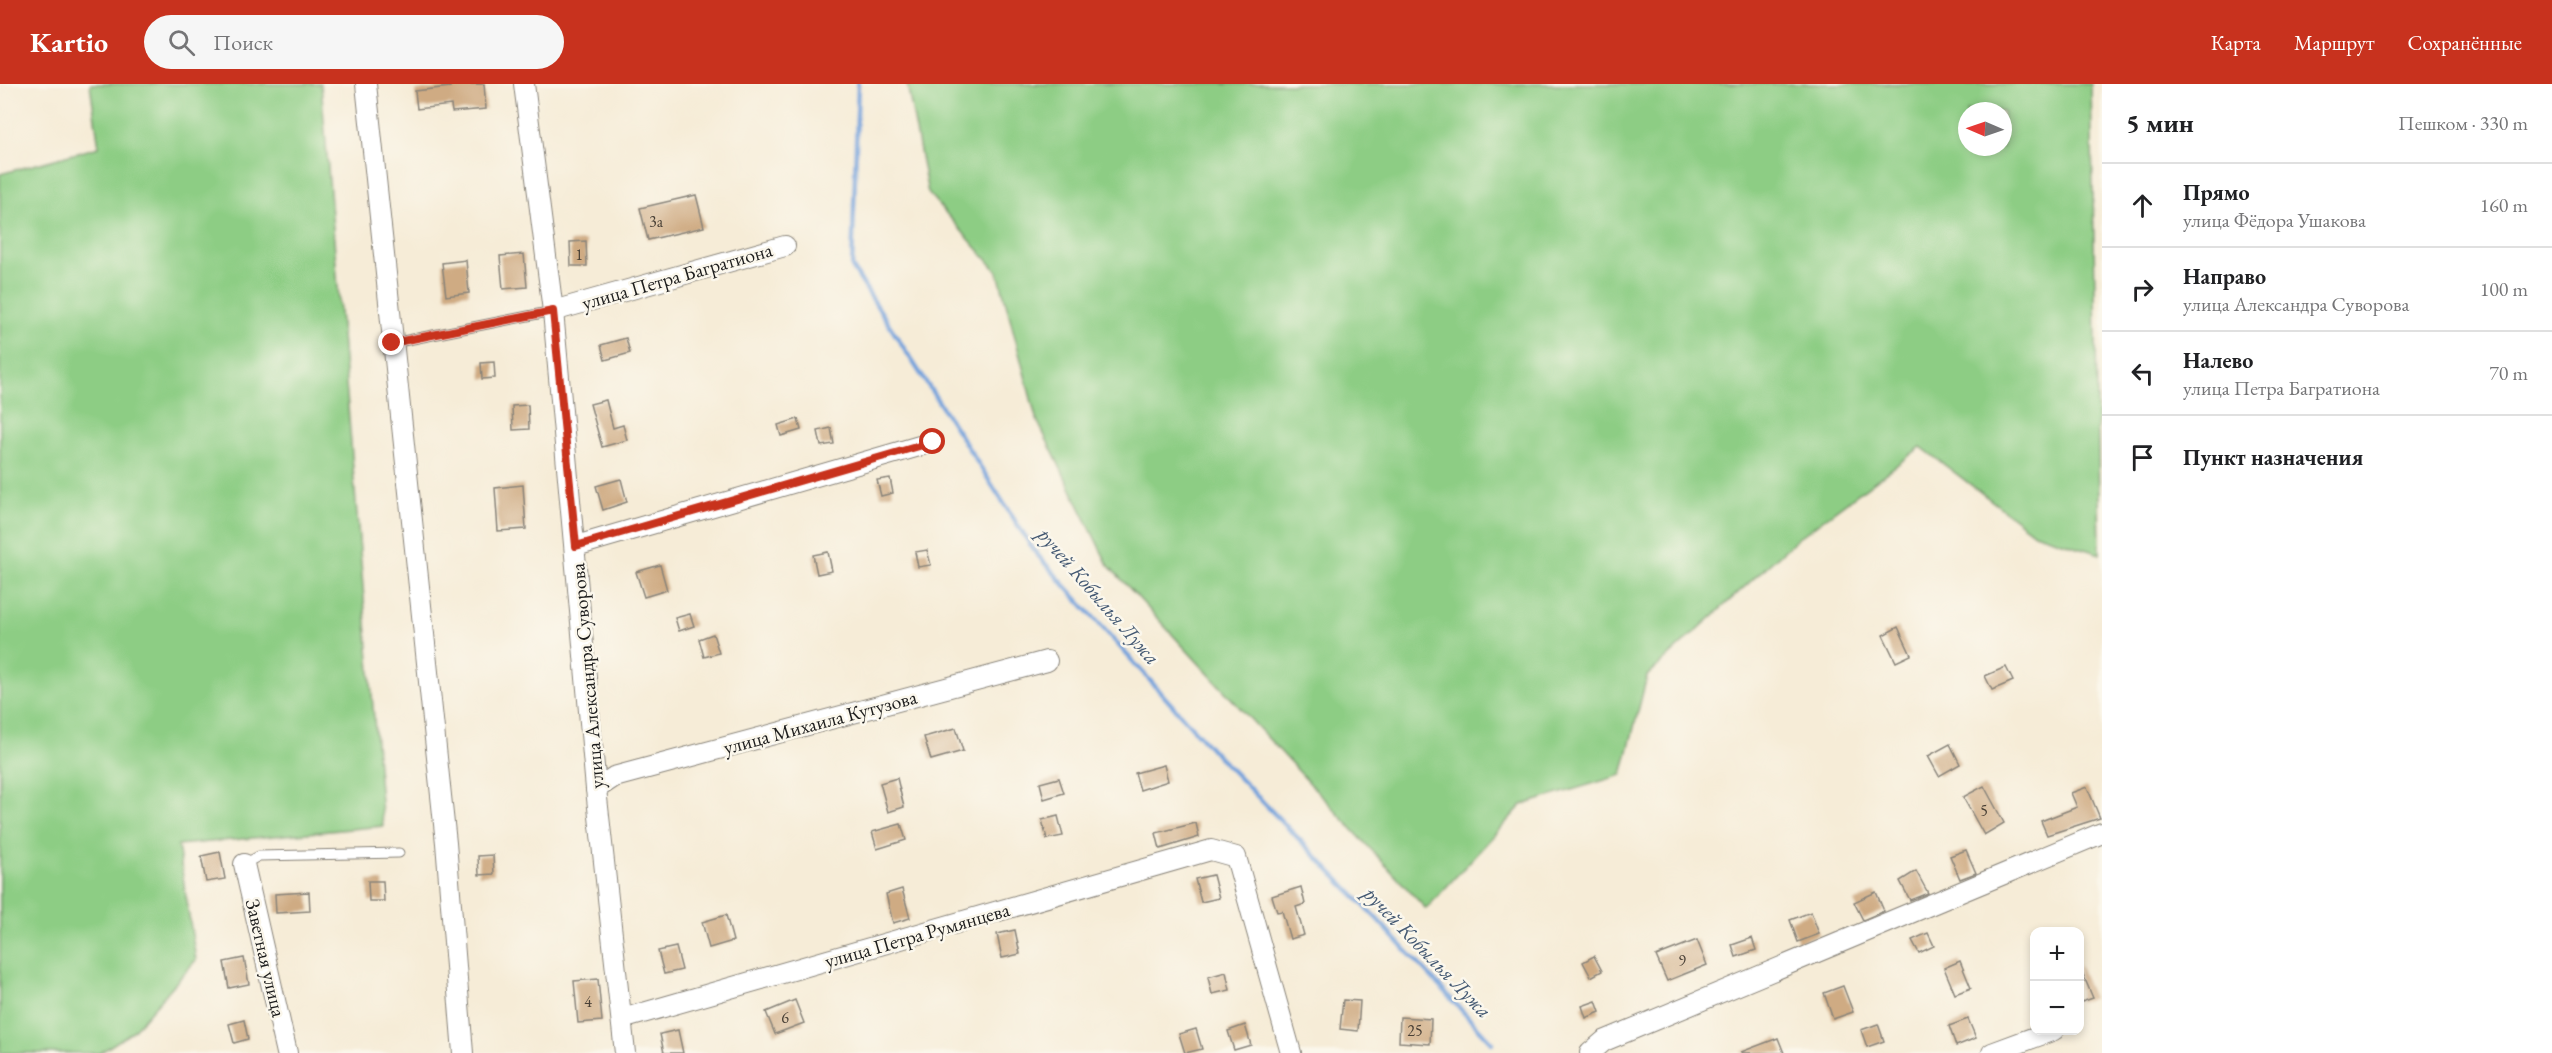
<!DOCTYPE html>
<html lang="ru">
<head>
<meta charset="utf-8">
<style>
	:root { --surface:#fff; --page:#f6f6f6; --text:#202124; --muted:#757577; --line:#e0e0e0; --accent:#c8321e }
	body { margin:0; font-family:"EB Garamond",serif; background:var(--page); color:var(--text) }
	.controls { position:absolute; right:18px; bottom:18px; display:grid; overflow:hidden; border-radius:12px; box-shadow:0 3px 9px #0003 }
	.controls button { width:54px; height:54px; display:grid; place-items:center; padding:0; border:0; border-bottom:2px solid var(--line); background:var(--surface); color:var(--text); font:30px sans-serif }
	.compass { position:absolute; left:1958px; top:18px; width:54px; height:54px; border-radius:50%; background:var(--surface); box-shadow:0 3px 9px #0003; rotate:272deg }
	.stop { position:absolute; width:18px; height:18px; margin:-14px; border:4px solid #c8321e; border-radius:50%; background:#fff }
	.stop.end { background:#c8321e; border-color:#fff; box-shadow:0 2px 6px #0008 }
	.list { margin:0; padding:0; list-style:none }
	h2 { display:flex; justify-content:space-between; align-items:center; height:78px; margin:0; padding:0 24px; font-size:26px }
	h2 small { font-size:20px; font-weight:400; color:var(--muted) }
	.list li { display:grid; grid-template-columns:39px 1fr auto; gap:18px; align-items:center; box-sizing:border-box; height:84px; padding:0 24px; border-top:2px solid var(--line) }
	.list b { display:block; font-size:22px; white-space:nowrap }
	.list p { margin:0; font-size:20px; white-space:nowrap; color:var(--muted) }
	.list em { font-size:20px; font-style:normal; color:var(--muted) }
	.icon { flex:none; width:33px; height:33px; fill:none; stroke:currentColor; stroke-width:2; stroke-linecap:round; stroke-linejoin:round }
	.map { position:relative; flex:none; width:2102px; height:969px; overflow:hidden }
	header { display:flex; align-items:center; gap:36px; box-sizing:border-box; height:84px; padding:0 30px; background:var(--accent); color:#fff }
	header strong { font-size:28px }
	nav { display:flex; gap:33px; margin-inline-start:auto; font-size:21px }
	.search { width:420px; height:54px; background:var(--page); display:flex; align-items:center; gap:15px; box-sizing:border-box; padding:0 21px; border-radius:33px; color:var(--muted); font-size:22px }
	main { display:flex }
	aside { flex:1; background:var(--surface) }
	.map>svg:first-child { display:block }
	.green { fill:#8dcd84; stroke:#547450; stroke-width:1.5; fill-rule:evenodd }
	.lines { fill:none; stroke-linecap:round; stroke-linejoin:round }
	.stream { stroke:#72a1db; stroke-width:4.5 }
	.building { fill:#cfab83 }
	.service-casing { stroke:#89847a; stroke-width:11 }
	.minor-casing { stroke:#89847a; stroke-width:22 }
	.service { stroke:#fff; stroke-width:9 }
	.minor { stroke:#fff; stroke-width:20 }
	.route { stroke:#c8321e; stroke-width:8 }
	.labels { text-anchor:middle; dominant-baseline:central; stroke-width:5; stroke-linejoin:round; paint-order:stroke }
	.number-label { font-size:16px; fill:#494036 }
	.street-label { font-size:20px; fill:#1c1c1c; stroke:#fbf7ec }
	.water-label { font-size:21px; font-style:italic; fill:#435872; stroke:#fbf7ec }
</style>
</head>
<body>
<header>
<strong>Kartio</strong>
<div class="search"><svg class="icon" aria-label="search" viewBox="0 0 24 24"><circle cx="10" cy="10" r="6"/><path d="M15 15l6 6"/></svg>Поиск</div>
<nav><a>Карта</a><a>Маршрут</a><a>Сохранённые</a></nav>
</header>
<main>
<div class="map">
<svg width="2102" height="969" viewBox="0 0 2102 969">
	<rect width="100%" height="100%" fill="#fbf7ec"/>
	<filter id="ink" filterUnits="userSpaceOnUse"><feTurbulence type="fractalNoise" baseFrequency=".0167" numOctaves="2"/><feDisplacementMap in="SourceGraphic" scale="12" xChannelSelector="R" yChannelSelector="G"/><feConvolveMatrix kernelMatrix="1 2 1 2 8 2 1 2 1" color-interpolation-filters="sRGB"/></filter>
	<filter id="wash" filterUnits="userSpaceOnUse"><feTurbulence type="fractalNoise" baseFrequency=".008" numOctaves="4" result="noise"/><feDisplacementMap in="SourceGraphic" scale="24" xChannelSelector="R" yChannelSelector="G"/><feGaussianBlur stdDeviation="1.35" result="paint"/><feColorMatrix in="noise" values="0 0 0 0 0 0 0 0 0 0 0 0 0 0 0 0 0 1.4 0 .05"/><feComposite in="paint" operator="in"/></filter>
	<g filter="url(#wash)">
		<rect width="100%" height="100%" fill="#f6ecd7"/>
		<g class="green">
			<path d="M90,0H321L383,742L178,761L196,876L132,948L100,969H0V90L99,63Z"/>
			<path d="M907,0H2091L2100,470L2034,449L1921,363L1797,455L1647,592L1622,691L1522,721L1426,825L1108,481L1036,334L998,188L928,109ZM1967,27H2003V63H1967Z"/>
		</g>
		<g class="lines">
			<path class="stream" d="M858,0L852,183L1035,468L1214,668L1377,835L1492,959"/>
		</g>
		<g id="blocks">
			<g class="building">
				<path d="M450,0H484L486,25L452,28L451,21L417,25L415,7L450,3Z"/>
				<path d="M696,111L704,143L648,156L640,124Z"/>
				<path d="M586,157L587,182H571L570,158Z"/>
				<path d="M524,170L527,203L503,205L500,172Z"/>
				<path d="M466,176L469,209L446,212L442,179Z"/>
				<path d="M626,254L630,269L605,276L601,261Z"/>
				<path d="M494,278L495,294L482,295L481,279Z"/>
				<path d="M606,316L613,344L623,341L627,356L602,363L590,320Z"/>
				<path d="M528,321L529,345L513,346L512,322Z"/>
				<path d="M798,335L801,346L781,352L778,341Z"/>
				<path d="M831,344L834,360L821,362L818,347Z"/>
				<path d="M890,394L893,409L881,412L877,396Z"/>
				<path d="M621,395L627,418L603,426L596,402Z"/>
				<path d="M523,401L526,445L498,447L495,404Z"/>
				<path d="M927,466L931,481L918,483L915,468Z"/>
				<path d="M828,468L832,487L817,490L813,471Z"/>
				<path d="M660,481L667,506L644,513L636,488Z"/>
				<path d="M690,530L694,542L679,547L675,534Z"/>
				<path d="M1898,543L1911,571L1896,578L1883,551Z"/>
				<path d="M713,550L719,569L704,573L699,555Z"/>
				<path d="M2006,583L2013,597L1992,606L1985,592Z"/>
				<path d="M956,644L963,667L931,676L924,653Z"/>
				<path d="M1950,660L1960,680L1939,692L1928,672Z"/>
				<path d="M1164,681L1168,697L1140,706L1135,689Z"/>
				<path d="M897,694L904,723L888,728L880,699Z"/>
				<path d="M1059,694L1064,709L1044,715L1040,699Z"/>
				<path d="M1984,702L2004,739L1984,751L1963,713Z"/>
				<path d="M2087,703L2100,734L2047,751L2041,737L2077,723L2071,709Z"/>
				<path d="M1058,732L1063,752L1047,755L1042,736Z"/>
				<path d="M1196,739L1199,753L1160,765L1156,749Z"/>
				<path d="M901,740L906,756L877,765L872,748Z"/>
				<path d="M1966,766L1976,789L1960,795L1950,772Z"/>
				<path d="M220,768L225,795L206,798L201,772Z"/>
				<path d="M493,771L494,790L479,791L478,772Z"/>
				<path d="M1916,787L1928,809L1910,816L1900,797Z"/>
				<path d="M1213,791L1219,814L1201,818L1195,795Z"/>
				<path d="M368,797H383L384,817H369Z"/>
				<path d="M1301,803L1305,820L1296,823L1304,851L1290,855L1282,827L1277,828L1272,812Z"/>
				<path d="M902,805L910,834L893,839L886,810Z"/>
				<path d="M309,808L310,827L276,829L275,810Z"/>
				<path d="M1876,808L1884,827L1863,836L1854,818Z"/>
				<path d="M1811,828L1819,850L1798,858L1790,836Z"/>
				<path d="M726,831L733,857L709,864L702,838Z"/>
				<path d="M1015,846L1020,870L1002,874L997,850Z"/>
				<path d="M1928,849L1934,862L1919,869L1912,856Z"/>
				<path d="M1752,854L1756,866L1736,873L1732,861Z"/>
				<path d="M1697,856L1707,881L1667,897L1656,872Z"/>
				<path d="M676,863L682,886L664,890L658,867Z"/>
				<path d="M1594,872L1602,887L1591,893L1583,878Z"/>
				<path d="M244,874L249,900L229,904L224,878Z"/>
				<path d="M1960,877L1971,904L1955,910L1944,884Z"/>
				<path d="M2079,881L2093,914L2079,919Z"/>
				<path d="M1226,888L1230,906L1212,910L1208,893Z"/>
				<path d="M598,895L602,937L578,939L574,897Z"/>
				<path d="M1843,902L1853,928L1833,935L1824,909Z"/>
				<path d="M795,916L804,939L775,950L766,928Z"/>
				<path d="M1343,916L1360,917L1358,947L1340,945Z"/>
				<path d="M1596,917L1600,928L1586,934L1582,922Z"/>
				<path d="M1400,933L1431,935L1430,960L1399,958Z"/>
				<path d="M1968,935L1976,954L1956,962L1949,942Z"/>
				<path d="M244,936L248,955L234,959L229,940Z"/>
				<path d="M1878,940L1884,957L1867,963L1861,946Z"/>
				<path d="M1245,941L1251,961L1234,966L1228,947Z"/>
				<path d="M1196,945L1202,965L1185,969L1179,950Z"/>
				<path d="M678,946L683,969H664L660,950Z"/>
				<path d="M1778,954L1784,969H1742L1741,968Z"/>
			</g>
		</g>
	</g>
	<g filter="url(#ink)">
		<use href="#blocks" fill-opacity="0" stroke="#89847a" stroke-width="1.5"/>
		<g class="lines">
			<g class="service-casing">
				<g id="service">
					<path d="M393,259L553,227"/>
					<path d="M244,780L259,772L399,769"/>
				</g>
			</g>
			<g class="minor-casing">
				<g id="minor">
					<path d="M366,0L446,759L463,969"/>
					<path d="M524,0L553,227L596,705L625,969"/>
					<path d="M553,227L785,162"/>
					<path d="M576,462L933,358"/>
					<path d="M596,705L614,693L1047,577"/>
					<path d="M244,780L287,969"/>
					<path d="M622,935L1211,766L1236,773L1291,969"/>
					<path d="M1590,969L1604,957L2102,749"/>
					<path d="M1992,969L2054,946"/>
				</g>
			</g>
			<use href="#service" class="service"/>
			<use href="#minor" class="minor"/>
		</g>
	</g>
	<g class="lines" filter="url(#ink)">
		<path class="route" d="M392,259L553,227L576,462L933,358"/>
	</g>
	<g class="labels">
		<g class="number-label">
			<text x="656" y="137">3а</text>
			<text x="579" y="170">1</text>
			<text x="1984" y="726">5</text>
			<text x="1682" y="876">9</text>
			<text x="588" y="917">4</text>
			<text x="785" y="933">6</text>
			<text x="1415" y="946">25</text>
		</g>
		<g class="street-label">
			<text transform="translate(677 192) rotate(-16)">улица Петра Багратиона</text>
			<text transform="translate(587 592) rotate(-95)">улица Александра Суворова</text>
			<text transform="translate(820 638) rotate(-15)">улица Михаила Кутузова</text>
			<text transform="translate(917 851) rotate(-16)">улица Петра Румянцева</text>
			<text transform="translate(266 874) rotate(77)">Заветная улица</text>
		</g>
		<g class="water-label">
			<text transform="translate(1099 512) rotate(49)">ручей Кобылья Лужа</text>
			<text transform="translate(1428 868) rotate(46)">ручей Кобылья Лужа</text>
		</g>
	</g>
</svg>
<div class="controls">
<button>+</button>
<button>−</button>
</div>
<svg class="compass" viewBox="-18 -18 36 36"><path d="M0-13l5 13h-10z" fill="#e53935"/><path d="M0 13l5-13h-10z" fill="#757577"/></svg>
<div class="stop" style="left:933px;top:358px"></div>
<div class="stop end" style="left:392px;top:259px"></div>
</div>
<aside>
<h2>5 мин<small>Пешком · 330 m</small></h2>
<ul class="list">
<li><svg class="icon" aria-label="ahead" viewBox="0 0 24 24"><path d="M12 20V5M6 11l6-6 6 6"/></svg><div><b>Прямо</b><p>улица Фёдора Ушакова</p></div><em>160 m</em></li>
<li><svg class="icon" aria-label="right" viewBox="0 0 24 24"><path d="M7 20v-9h11M14 6l5 5-5 5"/></svg><div><b>Направо</b><p>улица Александра Суворова</p></div><em>100 m</em></li>
<li><svg class="icon" aria-label="left" viewBox="0 0 24 24"><path d="M17 20v-9H6M10 6l-5 5 5 5"/></svg><div><b>Налево</b><p>улица Петра Багратиона</p></div><em>70 m</em></li>
<li><svg class="icon" aria-label="arrive" viewBox="0 0 24 24"><path d="M6 21V4h12l-3 4 3 4H6"/></svg><div><b>Пункт назначения</b></div></li>
</ul>
</aside>
</main>
</body>
</html>
